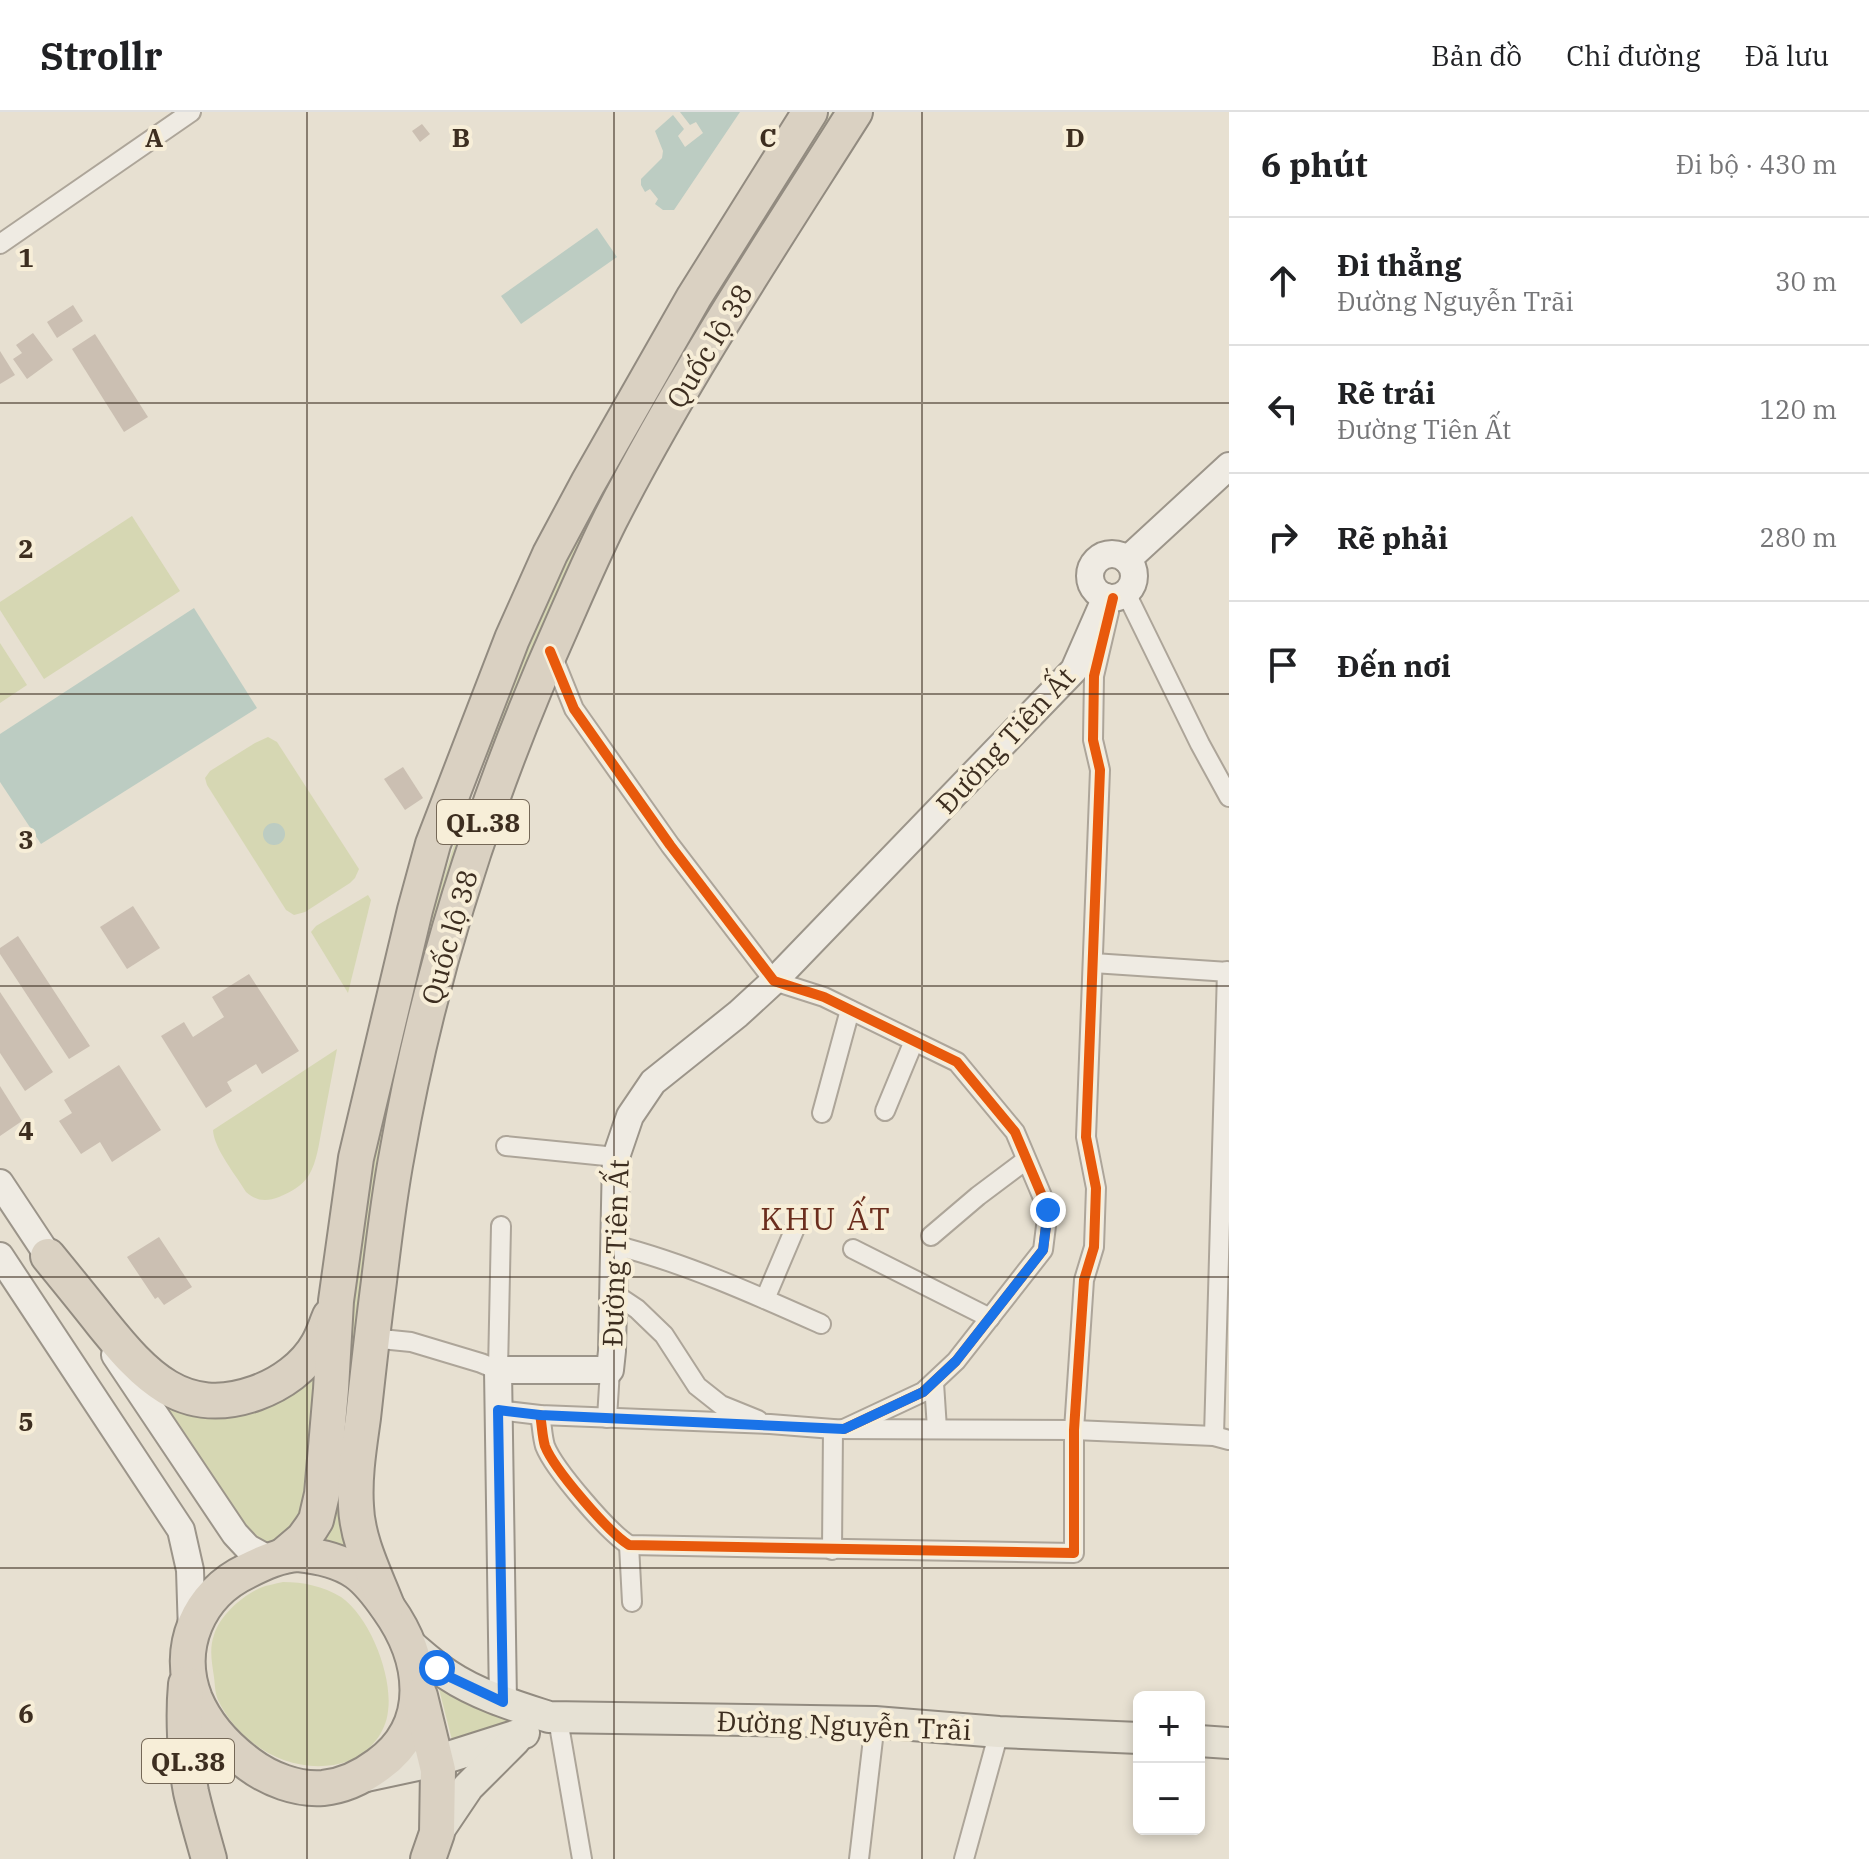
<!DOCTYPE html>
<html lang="vi">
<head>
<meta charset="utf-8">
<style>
	:root { --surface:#fff; --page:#f6f6f6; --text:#202124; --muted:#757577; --line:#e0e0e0 }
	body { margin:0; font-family:"IBM Plex Serif",serif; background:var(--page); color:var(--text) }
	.controls { position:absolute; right:24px; bottom:24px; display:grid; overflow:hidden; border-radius:12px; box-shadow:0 4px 12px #0003 }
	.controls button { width:72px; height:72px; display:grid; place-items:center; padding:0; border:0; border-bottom:2px solid var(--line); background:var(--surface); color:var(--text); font:40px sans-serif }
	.stop { position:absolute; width:24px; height:24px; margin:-18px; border:6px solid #1a73e8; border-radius:50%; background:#fff }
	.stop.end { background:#1a73e8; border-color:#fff; box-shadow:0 2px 8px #0008 }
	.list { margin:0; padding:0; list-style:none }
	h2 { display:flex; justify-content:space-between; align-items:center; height:104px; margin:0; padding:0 32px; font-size:34px }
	h2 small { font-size:26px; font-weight:400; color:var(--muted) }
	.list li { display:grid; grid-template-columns:52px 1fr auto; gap:24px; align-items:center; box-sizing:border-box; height:128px; padding:0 32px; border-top:2px solid var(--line) }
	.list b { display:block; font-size:30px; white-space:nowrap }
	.list p { margin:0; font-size:26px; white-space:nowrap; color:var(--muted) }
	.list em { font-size:26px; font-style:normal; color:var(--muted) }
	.icon { flex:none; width:44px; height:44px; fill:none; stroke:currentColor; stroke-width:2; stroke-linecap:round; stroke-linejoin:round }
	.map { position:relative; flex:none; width:1229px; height:1747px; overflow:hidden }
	header { display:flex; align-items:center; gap:48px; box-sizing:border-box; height:112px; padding:0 40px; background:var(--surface); border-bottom:2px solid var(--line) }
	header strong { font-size:38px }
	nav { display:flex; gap:44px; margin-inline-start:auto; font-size:28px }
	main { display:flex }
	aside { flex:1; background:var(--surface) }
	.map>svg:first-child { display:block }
	.green { fill:#d6d7b3 }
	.water { fill:#bcccc2 }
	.building { fill:#cbbfb2 }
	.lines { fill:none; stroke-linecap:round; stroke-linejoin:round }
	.street-casing { stroke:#ada599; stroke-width:22 }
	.secondary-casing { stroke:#9c958a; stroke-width:30 }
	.primary-casing { stroke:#928b80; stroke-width:34 }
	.highway-casing { stroke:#928b80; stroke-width:38 }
	.street { stroke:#efebe3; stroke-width:18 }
	.secondary { stroke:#efebe3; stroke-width:26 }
	.primary { stroke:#e6e1d4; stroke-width:30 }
	.highway { stroke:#dad1c2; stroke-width:34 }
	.cycleway-casing { stroke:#f7eed8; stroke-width:15 }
	.cycleway { stroke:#e8590c; stroke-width:10 }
	.route { stroke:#1a73e8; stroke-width:10 }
	.grid { fill:none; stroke:#3d2e20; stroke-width:2; stroke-opacity:0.55 }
	.labels { text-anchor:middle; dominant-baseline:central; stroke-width:8; stroke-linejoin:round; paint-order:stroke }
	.shield { fill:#f7eed8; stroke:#756857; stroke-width:2 }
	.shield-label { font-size:26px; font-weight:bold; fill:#3d2e20 }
	.street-label { font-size:28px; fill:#3d2e20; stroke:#f7eed8 }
	.quarter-label { font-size:32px; letter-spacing:2px; fill:#6b2e1e; stroke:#f7eed8 }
	.grid-label { font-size:26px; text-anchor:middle; font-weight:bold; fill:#3d2e20; stroke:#f7eed8; stroke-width:8; stroke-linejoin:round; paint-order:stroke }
</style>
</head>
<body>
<header>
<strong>Strollr</strong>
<nav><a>Bản đồ</a><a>Chỉ đường</a><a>Đã lưu</a></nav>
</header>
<main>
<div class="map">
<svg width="1229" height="1747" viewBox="0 0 1229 1747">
	<rect width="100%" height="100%" fill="#e7e0d1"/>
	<g class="green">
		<path d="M832,0H839L490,645H487L485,642C534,510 597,380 670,258C722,171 778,86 832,0Z"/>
		<path d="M132,404L180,479L44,567L0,498V490Z"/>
		<path d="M0,531L27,573L0,591Z"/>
		<path d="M268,625L277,630L359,757L355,766L350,771L305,800L294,803L286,798L207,673L205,666L210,659L255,631Z"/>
		<path d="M472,692L475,693L441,797L352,1438L321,1434L335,1364L357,1153L372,1056L389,973L413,875L432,802L463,705L468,693Z"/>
		<path d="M368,783L371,788L348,881L311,820L316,814Z"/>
		<path d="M337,937C332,963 327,990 322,1016C319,1031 317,1050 309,1063C302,1074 291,1080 279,1085C266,1090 256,1089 246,1080C236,1063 214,1037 213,1018Z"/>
		<path d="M328,1237L310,1397L276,1434L261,1431L249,1425L151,1280L185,1299Z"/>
		<path d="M283,1470C303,1470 323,1474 341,1485C370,1505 393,1564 388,1599C386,1621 369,1641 349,1649C297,1667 241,1636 218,1588C215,1581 215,1573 214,1565C212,1551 209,1537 214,1523C220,1503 242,1484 260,1476C267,1473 275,1472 283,1470Z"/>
		<path d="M437,1569L524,1606L453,1632Z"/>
	</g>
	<g class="water">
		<path d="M680,0H740L674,98H663L655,92L658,87L650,77L645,80L641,73V67L662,46L663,39L655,19L673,3L684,17L678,24L685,35L703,21L696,10L690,13Z"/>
		<path d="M597,116L617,145L521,212L501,184Z"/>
		<path d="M194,496L257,596L41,732L0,670V622Z"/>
		<circle cx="274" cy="722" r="11"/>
	</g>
	<g class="building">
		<path d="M422,12L430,22L420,30L412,19Z"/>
		<path d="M73,193L83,209L57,226L47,210Z"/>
		<path d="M33,221L53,248L27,267L13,247L22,241L16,233Z"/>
		<path d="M95,222L148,305L124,320L72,237Z"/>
		<path d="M0,239L15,263L0,272Z"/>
		<path d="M403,655L423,686L405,698L384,667Z"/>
		<path d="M133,794L160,836L127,857L100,815Z"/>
		<path d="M18,824L90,934L69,947L0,842V836Z"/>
		<path d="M249,862L299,939L262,962L256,952L227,970L232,979L206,996L161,924L184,910L193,925L224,905L212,885Z"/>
		<path d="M0,880L53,960L25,979L0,941Z"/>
		<path d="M119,953L161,1018L112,1050L100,1030L81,1042L59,1009L72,1001L64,988Z"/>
		<path d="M0,974L22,1009L0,1024Z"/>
		<path d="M159,1125L192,1175L164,1193L158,1185L155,1187L127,1145Z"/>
	</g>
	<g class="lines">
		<g class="street-casing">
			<g id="street">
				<path d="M0,132L191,0"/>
				<path d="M1126,481L1200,632L1229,685"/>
				<path d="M551,540L574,597L670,733L774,869L824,885L957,950L1015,1020L1048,1098L1043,1138L956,1249L923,1280L844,1317"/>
				<path d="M1093,851L1229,860"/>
				<path d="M885,999L914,929"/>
				<path d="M822,1001L850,898"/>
				<path d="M506,1034L616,1045"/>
				<path d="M931,1124L978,1084L1026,1048"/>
				<path d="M614,1133C685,1151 754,1182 821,1212"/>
				<path d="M853,1137L990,1206"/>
				<path d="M613,1181L637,1197L664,1223L697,1274L721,1293L758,1308"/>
				<path d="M765,1187L796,1114"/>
				<path d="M371,1226L411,1230L481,1251L498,1258L501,1114"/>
				<path d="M934,1271L937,1317"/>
				<path d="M498,1298L540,1303L770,1312L833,1317L1074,1318L1214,1324L1229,1328"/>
				<path d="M540,1303C542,1312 542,1324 545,1334C554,1357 608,1420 629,1433L1074,1441V1318L1084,1168L1094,1135L1096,1076L1086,1025L1100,658L1093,628L1094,564L1109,500"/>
				<path d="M607,1306L610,1258"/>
				<path d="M1214,1324L1227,859"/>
				<path d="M629,1433L632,1490"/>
				<path d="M832,1438L833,1317"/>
				<path d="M561,1605L560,1619L582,1747"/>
				<path d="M859,1747L875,1610"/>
				<path d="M964,1747L999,1620"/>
			</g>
		</g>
		<g class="secondary-casing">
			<g id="secondary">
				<circle cx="1112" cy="464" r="22"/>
				<path d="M1127,448L1229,354"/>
				<path d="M0,1071L57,1157"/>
				<path d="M0,1144L181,1418L190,1458L192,1521"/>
				<path d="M115,1243L235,1422L248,1436L270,1448"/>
				<path d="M503,1590L498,1258H610L612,1239L616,1045L630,1004L653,970L738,902L774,869L1074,558L1106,485"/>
			</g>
		</g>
		<g class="primary-casing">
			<g id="primary">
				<path d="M408,1531C421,1542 434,1554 448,1563C478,1583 515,1594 549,1605L875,1610L999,1620L1139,1626"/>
				<path d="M1199,1629L1229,1631"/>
				<path d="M361,1665L436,1649L524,1621"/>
				<path d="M437,1721L468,1675L515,1628"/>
			</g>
		</g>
		<g class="highway-casing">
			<g id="highway">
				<path d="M48,1144C66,1166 84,1188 102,1211C144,1263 183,1307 256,1281C281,1272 305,1255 318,1232C323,1224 326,1213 330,1204"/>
				<path d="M298,1442C318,1444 339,1448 356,1460C369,1469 379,1483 388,1496C424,1546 434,1613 378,1653C362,1665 343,1674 323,1676C297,1678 269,1667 249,1652C226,1635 206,1613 195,1587C175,1536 198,1482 247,1459C263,1451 280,1443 298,1442Z"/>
				<path d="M283,1444L303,1427L311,1416L316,1408L322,1382L331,1277L336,1189L356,1046L415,798L433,732L512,527L550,442L588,371L694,185L810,0"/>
				<path d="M387,1494C375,1463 357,1428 356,1394C354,1365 359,1335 363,1306C368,1260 373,1215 379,1169C384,1127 389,1084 397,1042C429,858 487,681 563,511C578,477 593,442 610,408C682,267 770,134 855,0"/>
				<path d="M186,1572C183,1604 185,1648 191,1680C196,1702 203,1725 209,1747"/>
				<path d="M420,1584L438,1658L437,1721L428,1747"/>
			</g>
		</g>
		<use href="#street" class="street"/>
		<use href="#secondary" class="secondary"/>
		<use href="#primary" class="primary"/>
		<use href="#highway" class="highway"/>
		<g class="cycleway-casing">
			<g id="cycleway">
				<path d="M550,539L574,597L670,733L774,869L824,885L957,950L1015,1020L1048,1098L1043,1138L956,1249L923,1280L844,1317"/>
				<path d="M540,1303C542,1312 542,1324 545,1334C554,1357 608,1420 629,1433L1074,1441V1318L1084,1168L1094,1135L1096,1076L1086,1025L1100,658L1093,628L1094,564L1113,486"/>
			</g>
		</g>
		<use href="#cycleway" class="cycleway"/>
	</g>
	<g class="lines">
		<path class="route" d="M437,1556L452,1566L503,1590L498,1298L540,1303L844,1317L923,1280L956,1249L1043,1138L1048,1098"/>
	</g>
	<path class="grid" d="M307,0V1747M614,0V1747M922,0V1747M0,291H1229M0,582H1229M0,874H1229M0,1165H1229M0,1456H1229"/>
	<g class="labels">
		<g class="shield">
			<rect x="437" y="688" width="92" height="44" rx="6"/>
			<rect x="142" y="1627" width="92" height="44" rx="6"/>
		</g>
		<g class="shield-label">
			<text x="483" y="710">QL.38</text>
			<text x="188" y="1649">QL.38</text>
		</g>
		<g class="street-label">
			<text transform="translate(709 234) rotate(-59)">Quốc lộ 38</text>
			<text transform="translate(1005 628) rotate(-47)">Đường Tiên Ất</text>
			<text transform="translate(449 825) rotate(-74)">Quốc lộ 38</text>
			<text transform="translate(615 1141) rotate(-88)">Đường Tiên Ất</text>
			<text transform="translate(844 1613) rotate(2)">Đường Nguyễn Trãi</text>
		</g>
		<g class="quarter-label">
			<text x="826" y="1106">KHU ẤT</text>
		</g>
	</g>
	<g class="grid-label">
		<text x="154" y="35">A</text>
		<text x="461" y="35">B</text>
		<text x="768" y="35">C</text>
		<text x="1075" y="35">D</text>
		<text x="26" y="155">1</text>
		<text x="26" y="446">2</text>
		<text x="26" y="737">3</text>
		<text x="26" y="1028">4</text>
		<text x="26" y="1319">5</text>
		<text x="26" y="1611">6</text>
	</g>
</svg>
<div class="controls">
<button>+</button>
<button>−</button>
</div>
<div class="stop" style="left:437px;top:1556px"></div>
<div class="stop end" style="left:1048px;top:1098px"></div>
</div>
<aside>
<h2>6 phút<small>Đi bộ · 430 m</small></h2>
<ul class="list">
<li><svg class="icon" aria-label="ahead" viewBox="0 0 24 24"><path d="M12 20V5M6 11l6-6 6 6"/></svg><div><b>Đi thẳng</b><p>Đường Nguyễn Trãi</p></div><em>30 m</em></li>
<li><svg class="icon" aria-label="left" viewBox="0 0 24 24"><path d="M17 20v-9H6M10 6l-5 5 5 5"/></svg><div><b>Rẽ trái</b><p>Đường Tiên Ất</p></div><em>120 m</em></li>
<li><svg class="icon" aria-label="right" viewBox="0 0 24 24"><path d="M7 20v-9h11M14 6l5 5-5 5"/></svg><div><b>Rẽ phải</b></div><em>280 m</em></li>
<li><svg class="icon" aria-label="arrive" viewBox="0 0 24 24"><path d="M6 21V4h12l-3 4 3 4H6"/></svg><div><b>Đến nơi</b></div></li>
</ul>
</aside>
</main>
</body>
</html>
